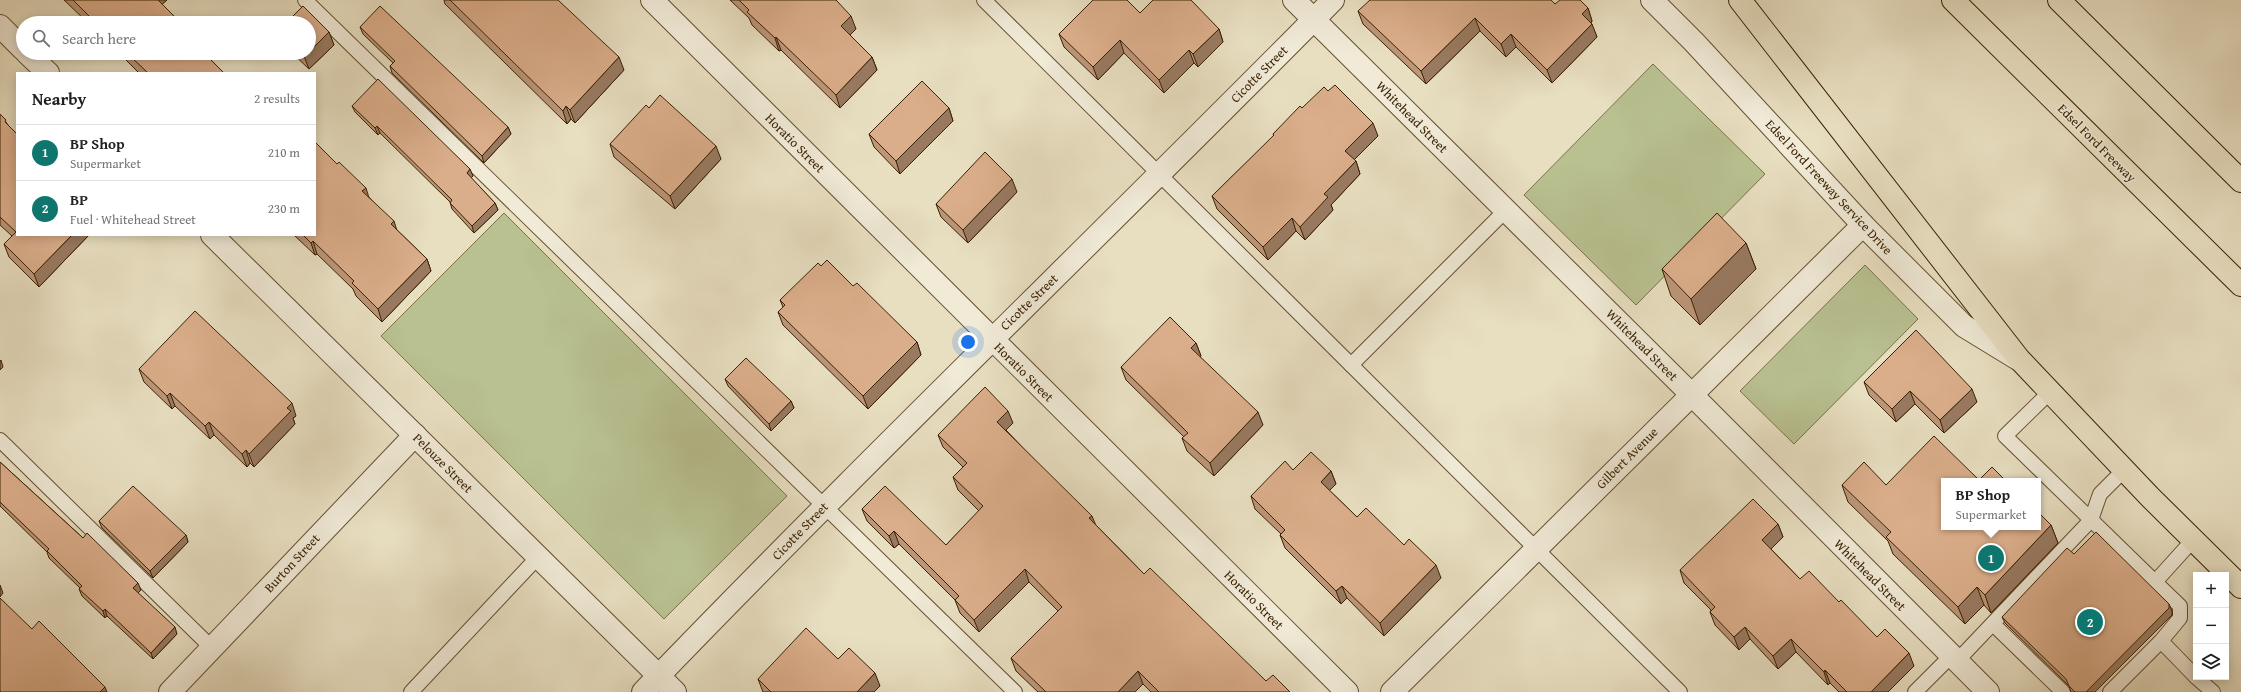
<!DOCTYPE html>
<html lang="en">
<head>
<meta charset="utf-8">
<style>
	:root { --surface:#fff; --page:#f6f6f6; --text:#202124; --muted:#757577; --line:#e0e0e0; --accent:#0f766e }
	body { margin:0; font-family:"Gentium Book Plus",serif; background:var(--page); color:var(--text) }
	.controls { position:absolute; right:12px; bottom:12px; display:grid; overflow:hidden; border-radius:0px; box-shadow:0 2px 10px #0003 }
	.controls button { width:36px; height:36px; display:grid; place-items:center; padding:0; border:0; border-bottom:1px solid var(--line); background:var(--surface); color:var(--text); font:20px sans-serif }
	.you { position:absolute; left:968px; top:342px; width:14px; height:14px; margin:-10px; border:3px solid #fff; border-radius:50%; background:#1a73e8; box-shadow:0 0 0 6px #1a73e833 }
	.badge { display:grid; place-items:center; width:26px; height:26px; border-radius:50%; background:var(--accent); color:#fff; font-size:13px; font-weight:700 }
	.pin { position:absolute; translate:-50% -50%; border:2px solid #fff; box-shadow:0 1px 4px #0006 }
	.popup { position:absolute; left:1941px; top:478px; width:100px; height:52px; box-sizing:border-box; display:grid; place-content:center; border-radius:0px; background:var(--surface); filter:drop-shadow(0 1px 3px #0005); font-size:13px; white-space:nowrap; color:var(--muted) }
	.popup b { font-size:15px; color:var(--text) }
	.popup::after { content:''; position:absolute; left:50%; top:100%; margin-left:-8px; border:8px solid transparent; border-top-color:var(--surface) }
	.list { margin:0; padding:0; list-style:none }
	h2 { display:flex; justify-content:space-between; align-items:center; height:52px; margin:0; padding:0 16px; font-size:17px }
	h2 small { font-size:13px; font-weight:400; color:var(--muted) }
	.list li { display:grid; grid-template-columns:26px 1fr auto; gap:12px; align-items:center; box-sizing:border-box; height:56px; padding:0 16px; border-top:1px solid var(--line) }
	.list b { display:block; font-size:15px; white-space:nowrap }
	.list p { margin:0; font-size:13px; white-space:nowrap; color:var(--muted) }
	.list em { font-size:13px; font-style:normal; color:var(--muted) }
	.icon { flex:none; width:22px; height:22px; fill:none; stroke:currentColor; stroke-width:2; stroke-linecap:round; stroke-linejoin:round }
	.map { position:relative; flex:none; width:2241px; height:692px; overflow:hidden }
	.search { position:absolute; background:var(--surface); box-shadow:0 2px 10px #0003; left:16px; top:16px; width:300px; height:44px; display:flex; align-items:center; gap:10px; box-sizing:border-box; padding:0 14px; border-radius:22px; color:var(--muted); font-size:15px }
	.panel { position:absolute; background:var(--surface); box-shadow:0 2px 10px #0003; left:16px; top:72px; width:300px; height:164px; border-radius:0px }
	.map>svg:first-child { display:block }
	.green { fill:#b9c191; stroke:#79714a }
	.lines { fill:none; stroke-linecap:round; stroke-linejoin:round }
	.service-casing { stroke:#655032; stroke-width:16 }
	.minor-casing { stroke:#655032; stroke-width:24 }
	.motorway-casing { stroke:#392103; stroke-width:24 }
	.service { stroke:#f0ead7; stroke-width:14 }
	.minor { stroke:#f0ead7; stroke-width:22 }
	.motorway { stroke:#e8dfc1; stroke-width:22 }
	.wall { fill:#bc9678; stroke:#392103 }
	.shaded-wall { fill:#997a61; stroke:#392103 }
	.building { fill:#dbae8b; stroke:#392103 }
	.labels { text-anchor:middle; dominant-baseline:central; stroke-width:3; stroke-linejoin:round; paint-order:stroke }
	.street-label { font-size:13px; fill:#392103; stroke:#f0ead7 }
</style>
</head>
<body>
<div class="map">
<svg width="2241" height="692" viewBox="0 0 2241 692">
	<rect width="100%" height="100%" fill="#e8dfc1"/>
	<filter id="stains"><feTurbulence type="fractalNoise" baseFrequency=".005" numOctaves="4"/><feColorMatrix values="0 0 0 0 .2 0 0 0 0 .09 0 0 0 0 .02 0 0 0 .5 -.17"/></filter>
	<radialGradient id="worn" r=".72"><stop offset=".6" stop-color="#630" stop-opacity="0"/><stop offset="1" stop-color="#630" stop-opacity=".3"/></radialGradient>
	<g class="green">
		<path d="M1653,64L1765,174L1636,305L1524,195Z"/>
		<path d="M504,213L787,496L664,619L381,336Z"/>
		<path d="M1865,265L1918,319L1794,444L1740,391Z"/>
	</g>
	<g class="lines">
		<g class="service-casing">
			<g id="service">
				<path d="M305,0L1015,692"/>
				<path d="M984,0L1680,692"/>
				<path d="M1351,365L1506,210"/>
				<path d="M2050,392L2005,436L2155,582L2193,540"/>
				<path d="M0,440L212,648"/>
				<path d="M1993,624L2063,692"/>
				<path d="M2161,641L2196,677"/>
				<path d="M1957,661L2091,520L2100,494L2124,470"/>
				<path d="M2196,677L2213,692"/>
				<path d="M411,692L538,557"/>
				<path d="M1915,692L1951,656"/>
				<path d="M2110,692L2161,641L2180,618V606L2155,582"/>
			</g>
		</g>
		<g class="minor-casing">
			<g id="minor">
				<path d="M652,0L1347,692"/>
				<path d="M1294,0L1691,394L1988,692"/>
				<path d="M1652,0L1694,42L1863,225L1964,326L2018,359"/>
				<path d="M0,26L23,49"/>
				<path d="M27,53L48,73"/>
				<path d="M212,235L675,692"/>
				<path d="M170,692L415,435"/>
				<path d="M643,692C869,457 1104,232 1333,0"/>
				<path d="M1392,692L1863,225"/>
			</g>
		</g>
		<g class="motorway-casing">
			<g id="motorway">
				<path d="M1740,0L2019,359L2150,497L2241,587"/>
				<path d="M1953,0L2241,285"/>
				<path d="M2059,0L2241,181"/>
			</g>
		</g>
		<use href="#service" class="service"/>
		<use href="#minor" class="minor"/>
		<use href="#motorway" class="motorway"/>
	</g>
	<g class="wall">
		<path d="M64,0H167L162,4L181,23H88Z"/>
		<path d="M444,0H558L624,70L575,123L571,119L567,124L445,4Z"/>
		<path d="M730,0H836L856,29L850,35L872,57L877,70L840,108L781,50L779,51L752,25L749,18Z"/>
		<path d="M1555,4L1588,8L1592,21L1591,23L1597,37L1552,83L1516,47L1506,57L1480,31L1426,84L1363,24L1358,11Z"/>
		<path d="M1140,13L1219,29L1223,42L1198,67L1194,63L1164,93L1124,53L1098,80L1064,47L1059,34Z"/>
		<path d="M360,27L508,127L511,134L484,163L392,73L390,66L393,63L363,34Z"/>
		<path d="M329,32L334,45L309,69L292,53H309Z"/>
		<path d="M119,53H204L224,73H139Z"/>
		<path d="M1328,91L1378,136L1354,160L1356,161L1360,174L1331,205L1333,210L1305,240L1296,231L1268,260L1217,209L1212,196L1274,136L1273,134L1302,108Z"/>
		<path d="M352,106L473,176L471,178L495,203L498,210L474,233L452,209L450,202L380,133L378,135L355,112Z"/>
		<path d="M649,108L721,159L675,209L614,157L610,144Z"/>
		<path d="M949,108L953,121L900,174L874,147L869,134Z"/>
		<path d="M0,114L89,235L39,287L9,257L4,244L12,236L0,225Z"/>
		<path d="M1017,192L968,243L941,217L936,204Z"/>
		<path d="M369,197L397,230L427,259L431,271L382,322L356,296L353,289L317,254L315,255L294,235H315Z"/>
		<path d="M1746,243L1756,269L1700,325L1671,296L1662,269Z"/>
		<path d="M821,266L853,286L917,342L921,355L868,409L783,325L778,312L783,307L780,300Z"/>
		<path d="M1196,343L1201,356L1200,357L1263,425L1214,476L1187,451L1182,438L1184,437L1126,380L1121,367Z"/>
		<path d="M139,369L296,416L293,418L295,424L254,467L250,463L247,467L214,435L210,439L175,406L172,409L144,382Z"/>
		<path d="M725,379L791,401L794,408L771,431L728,386Z"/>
		<path d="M1864,382L1977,402L1944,433L1915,404L1896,422L1869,395Z"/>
		<path d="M1013,423L1006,430L1096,525L1144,574L1266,681L1290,692H1151L1143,684L1135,692H1038L1016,671L1011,658L1058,611L1029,582L979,632L960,613L955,600L899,544L894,548L867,521L862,509L946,545L979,511L958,490L953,477L963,467L943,447L938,435Z"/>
		<path d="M0,462L83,538L141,590L138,593L177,634L153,659L107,616L105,618L82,596L79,589L80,588L49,558L47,552L0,506Z"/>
		<path d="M1293,470L1331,471L1336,484L1329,490L1357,517L1404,545L1441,578L1384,636L1347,598L1341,604L1285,548L1280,535L1281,534L1255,509L1251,496Z"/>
		<path d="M1979,480L2051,525L2058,543L1991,613L1984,605L1965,624L1893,554L1888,541L1848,502L1842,485H1886Z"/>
		<path d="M99,521L186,535L188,542L153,578L102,528Z"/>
		<path d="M1778,524L1783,537L1771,549L1800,579L1839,602L1877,637L1914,666L1888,692H1839L1830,683L1828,685L1796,652L1778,669L1750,639L1739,650L1715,625L1710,612L1711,610L1684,583L1680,570Z"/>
		<path d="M2074,554L2172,611V615L2095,692H2071L2069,686L2005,623L2002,617Z"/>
		<path d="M838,659L880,686L874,692H763L758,679Z"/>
	</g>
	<g class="shaded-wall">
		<path d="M155,0H167L158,8Z"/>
		<path d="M1588,8L1592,21L1587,27L1582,14Z"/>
		<path d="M851,16L856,29L846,39L841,26Z"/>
		<path d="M1475,18L1480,31L1426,84L1421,71Z"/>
		<path d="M1592,24L1597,37L1552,83L1547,70Z"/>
		<path d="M1219,29L1223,42L1198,67L1193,54Z"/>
		<path d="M329,32L334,45L309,69L304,56L308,53H309V52Z"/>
		<path d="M1511,34L1516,47L1506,57L1501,44Z"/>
		<path d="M776,37L781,50L779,51L775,38Z"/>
		<path d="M1120,40L1124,53L1098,80L1093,67Z"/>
		<path d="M1189,50L1194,63L1164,93L1159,80Z"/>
		<path d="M619,57L624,70L575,123L570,110Z"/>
		<path d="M872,57L877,70L840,108L836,95Z"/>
		<path d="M566,106L571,119L567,124L563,111Z"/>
		<path d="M949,108L953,121L900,174L896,161Z"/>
		<path d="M1373,123L1378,136L1350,164L1345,151Z"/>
		<path d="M377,126L380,133L378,135L375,128Z"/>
		<path d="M508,127L511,134L484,163L482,156Z"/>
		<path d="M716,146L721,159L675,209L670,196Z"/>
		<path d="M1356,161L1360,174L1331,205L1333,210L1305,240L1300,227L1324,194Z"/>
		<path d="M470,169L473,176L469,180L467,173Z"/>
		<path d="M1012,179L1017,192L968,243L963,230Z"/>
		<path d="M366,188L370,201L362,191Z"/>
		<path d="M495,203L498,210L474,233L472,226Z"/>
		<path d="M1292,218L1296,231L1268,260L1263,247Z"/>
		<path d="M394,221L398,234L391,224Z"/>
		<path d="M72,235H89L39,287L34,274Z"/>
		<path d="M313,241L317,254L315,255L311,243Z"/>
		<path d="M1746,243L1756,269L1700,325L1691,299Z"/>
		<path d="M427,259L431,271L382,322L378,309Z"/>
		<path d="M917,342L921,355L868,409L863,396Z"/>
		<path d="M1196,343L1201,356L1196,361L1191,348Z"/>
		<path d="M1,360L3,367L0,370V361Z"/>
		<path d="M1972,389L1977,402L1944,433L1940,420Z"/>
		<path d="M1910,391L1915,404L1896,422L1892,409Z"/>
		<path d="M170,393L175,406L172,409L167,396Z"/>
		<path d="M791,401L794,408L771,431L769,424Z"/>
		<path d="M292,403L296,416L293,418L295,424L254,467L249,454L287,408Z"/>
		<path d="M1008,411L1013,423L1002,434L997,422Z"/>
		<path d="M1258,412L1263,425L1214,476L1210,463Z"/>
		<path d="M209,422L214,435L210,439L205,426Z"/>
		<path d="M246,450L250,463L247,467L242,454Z"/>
		<path d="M1331,471L1336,484L1325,495L1321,482Z"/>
		<path d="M1092,516L1097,528L1089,518Z"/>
		<path d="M1778,524L1783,537L1767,553L1762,540Z"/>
		<path d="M2051,525L2058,543L1991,613L1985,595Z"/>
		<path d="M894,531L899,544L894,548L889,536Z"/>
		<path d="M186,535L188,542L153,578L150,571Z"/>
		<path d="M1436,565L1441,578L1384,636L1380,623Z"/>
		<path d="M1025,569L1029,582L979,632L974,620Z"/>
		<path d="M138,583L141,590L136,595L133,588Z"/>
		<path d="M0,585L3,593L0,597Z"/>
		<path d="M1342,586L1347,598L1341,604L1336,591Z"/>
		<path d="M1977,587L1984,605L1965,624L1958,607Z"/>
		<path d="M2169,604L2172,611V615L2095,692H2086Z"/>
		<path d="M105,609L107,616L105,618L103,611Z"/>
		<path d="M175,627L177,634L153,659L151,653Z"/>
		<path d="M1745,627L1750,639L1739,650L1734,637Z"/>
		<path d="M1791,639L1796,652L1778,669L1773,656Z"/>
		<path d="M1909,653L1914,666L1888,692H1871Z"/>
		<path d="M1825,670L1830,683L1828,685L1824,672Z"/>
		<path d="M1138,671L1143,684L1135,692H1118Z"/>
		<path d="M875,673L880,686L874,692H857Z"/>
		<path d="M105,687L107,692H100Z"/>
	</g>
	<g class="building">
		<path d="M73,0H158L181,23H96Z"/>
		<path d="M450,0H558L619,57L570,110L566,106L563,111Z"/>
		<path d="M739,0H836L851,16L841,26L872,57L836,95L776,37L775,38L747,12L749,10Z"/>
		<path d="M1093,0H1127L1140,13L1153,0H1191L1219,29L1193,54L1189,50L1159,80L1120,40L1093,67L1059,34Z"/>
		<path d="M1370,0H1551L1555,4L1560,0H1580L1588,8L1582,14L1592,24L1547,70L1511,34L1501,44L1475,18L1421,71L1358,11Z"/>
		<path d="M303,6L329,32L309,52V23H286Z"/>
		<path d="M380,6L508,127L482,156L390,66L395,61L360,27Z"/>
		<path d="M127,53H204L224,73H148Z"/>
		<path d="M301,53H308L304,56Z"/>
		<path d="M378,79L470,169L467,173L495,203L472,226L450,203L452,200L377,126L375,128L352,106Z"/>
		<path d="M922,81L949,108L896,161L869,134Z"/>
		<path d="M1335,85L1373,123L1345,151L1356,161L1324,194L1328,197L1300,227L1292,218L1263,247L1212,196L1274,135L1273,134L1300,106L1302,108L1324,87L1328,91Z"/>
		<path d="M660,95L716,146L670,196L610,144L646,105L649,108Z"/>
		<path d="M0,114L6,120L5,122L17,134V235H72L34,274L4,244L16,232L0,217Z"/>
		<path d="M315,142L337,164L339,162L366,188L362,191L394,221L391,224L427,259L378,309L352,283L354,281L313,241L311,243L303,235H315Z"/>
		<path d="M985,152L1012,179L963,230L936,204Z"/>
		<path d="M1717,213L1746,243L1691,299L1662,269Z"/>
		<path d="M827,260L853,286L857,283L917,342L863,396L778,312L785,305L780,300L818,263L821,266Z"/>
		<path d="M195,311L292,403L287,408L291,411L249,454L246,450L242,454L209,422L205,426L170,393L167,396L139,369Z"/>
		<path d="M1170,317L1196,343L1191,348L1258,412L1210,463L1182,438L1188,433L1121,367Z"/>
		<path d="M1916,330L1972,389L1940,420L1910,391L1892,409L1864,382Z"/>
		<path d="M746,358L791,401L769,424L725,379Z"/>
		<path d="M985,387L1008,411L997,422L1092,516L1089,518L1144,574L1150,568L1266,681L1273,675L1290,692H1159L1138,671L1118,692H1046L1011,658L1062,607L1025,569L974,620L955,600L959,596L894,531L889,536L862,509L885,486L946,545L983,506L953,477L967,463L938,435Z"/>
		<path d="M1934,436L1979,480L1992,467L2006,481H1944V527H2038V512L2051,525L1985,595L1977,587L1958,607L1886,537L1891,532L1842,485L1864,462L1886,485Z"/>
		<path d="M1311,452L1331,471L1321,482L1357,517L1366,508L1404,545L1409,539L1436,565L1380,623L1342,586L1336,591L1280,535L1285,530L1251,496L1285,461L1293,470Z"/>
		<path d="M0,462L83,538L87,533L138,583L133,588L175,627L151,653L105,609L103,611L79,589L82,586L47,551L49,549L0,502Z"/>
		<path d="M133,486L186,535L150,571L99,521Z"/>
		<path d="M1753,499L1778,524L1762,540L1800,579L1809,571L1839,602L1841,600L1877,637L1885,629L1909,653L1871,692H1847L1825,670L1824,672L1791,639L1773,656L1745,627L1734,637L1710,612L1715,607L1680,570Z"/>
		<path d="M2096,532L2169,604V608L2086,692H2075L2069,686L2066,679L2002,617L2067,548L2074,554Z"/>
		<path d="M0,598L32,629L39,621L105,687L100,692H1L0,691Z"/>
		<path d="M806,628L838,659L849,648L875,673L857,692H771L758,679Z"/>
	</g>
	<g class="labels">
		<g class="street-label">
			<text transform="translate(1259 74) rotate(-45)">Cicotte Street</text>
			<text transform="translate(1412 117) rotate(45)">Whitehead Street</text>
			<text transform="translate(795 143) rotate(45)">Horatio Street</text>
			<text transform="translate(2097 143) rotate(45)">Edsel Ford Freeway</text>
			<text transform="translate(1829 187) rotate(47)">Edsel Ford Freeway Service Drive</text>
			<text transform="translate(1029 302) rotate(-44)">Cicotte Street</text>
			<text transform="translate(1642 345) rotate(45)">Whitehead Street</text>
			<text transform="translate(1024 372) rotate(45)">Horatio Street</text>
			<text transform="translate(1627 458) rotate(-45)">Gilbert Avenue</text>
			<text transform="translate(443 463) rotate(45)">Pelouze Street</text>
			<text transform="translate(800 531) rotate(-46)">Cicotte Street</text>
			<text transform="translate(292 563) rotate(-47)">Burton Street</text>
			<text transform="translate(1870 575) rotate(45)">Whitehead Street</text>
			<text transform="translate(1254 600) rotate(45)">Horatio Street</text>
		</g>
	</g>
	<rect width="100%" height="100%" filter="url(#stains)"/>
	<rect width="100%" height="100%" fill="url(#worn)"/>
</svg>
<div class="controls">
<button>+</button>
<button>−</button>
<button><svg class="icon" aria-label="layers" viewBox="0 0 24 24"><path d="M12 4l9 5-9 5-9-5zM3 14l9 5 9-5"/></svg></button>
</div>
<div class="you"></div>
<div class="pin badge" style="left:1991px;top:558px">1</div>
<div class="popup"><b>BP Shop</b>Supermarket</div>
<div class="pin badge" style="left:2090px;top:622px">2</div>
<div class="search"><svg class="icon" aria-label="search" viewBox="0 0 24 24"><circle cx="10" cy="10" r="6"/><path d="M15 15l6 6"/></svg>Search here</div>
<section class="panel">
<h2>Nearby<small>2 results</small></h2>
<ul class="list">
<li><span class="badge">1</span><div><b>BP Shop</b><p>Supermarket</p></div><em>210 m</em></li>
<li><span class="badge">2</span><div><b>BP</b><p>Fuel · Whitehead Street</p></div><em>230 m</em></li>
</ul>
</section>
</div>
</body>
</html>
